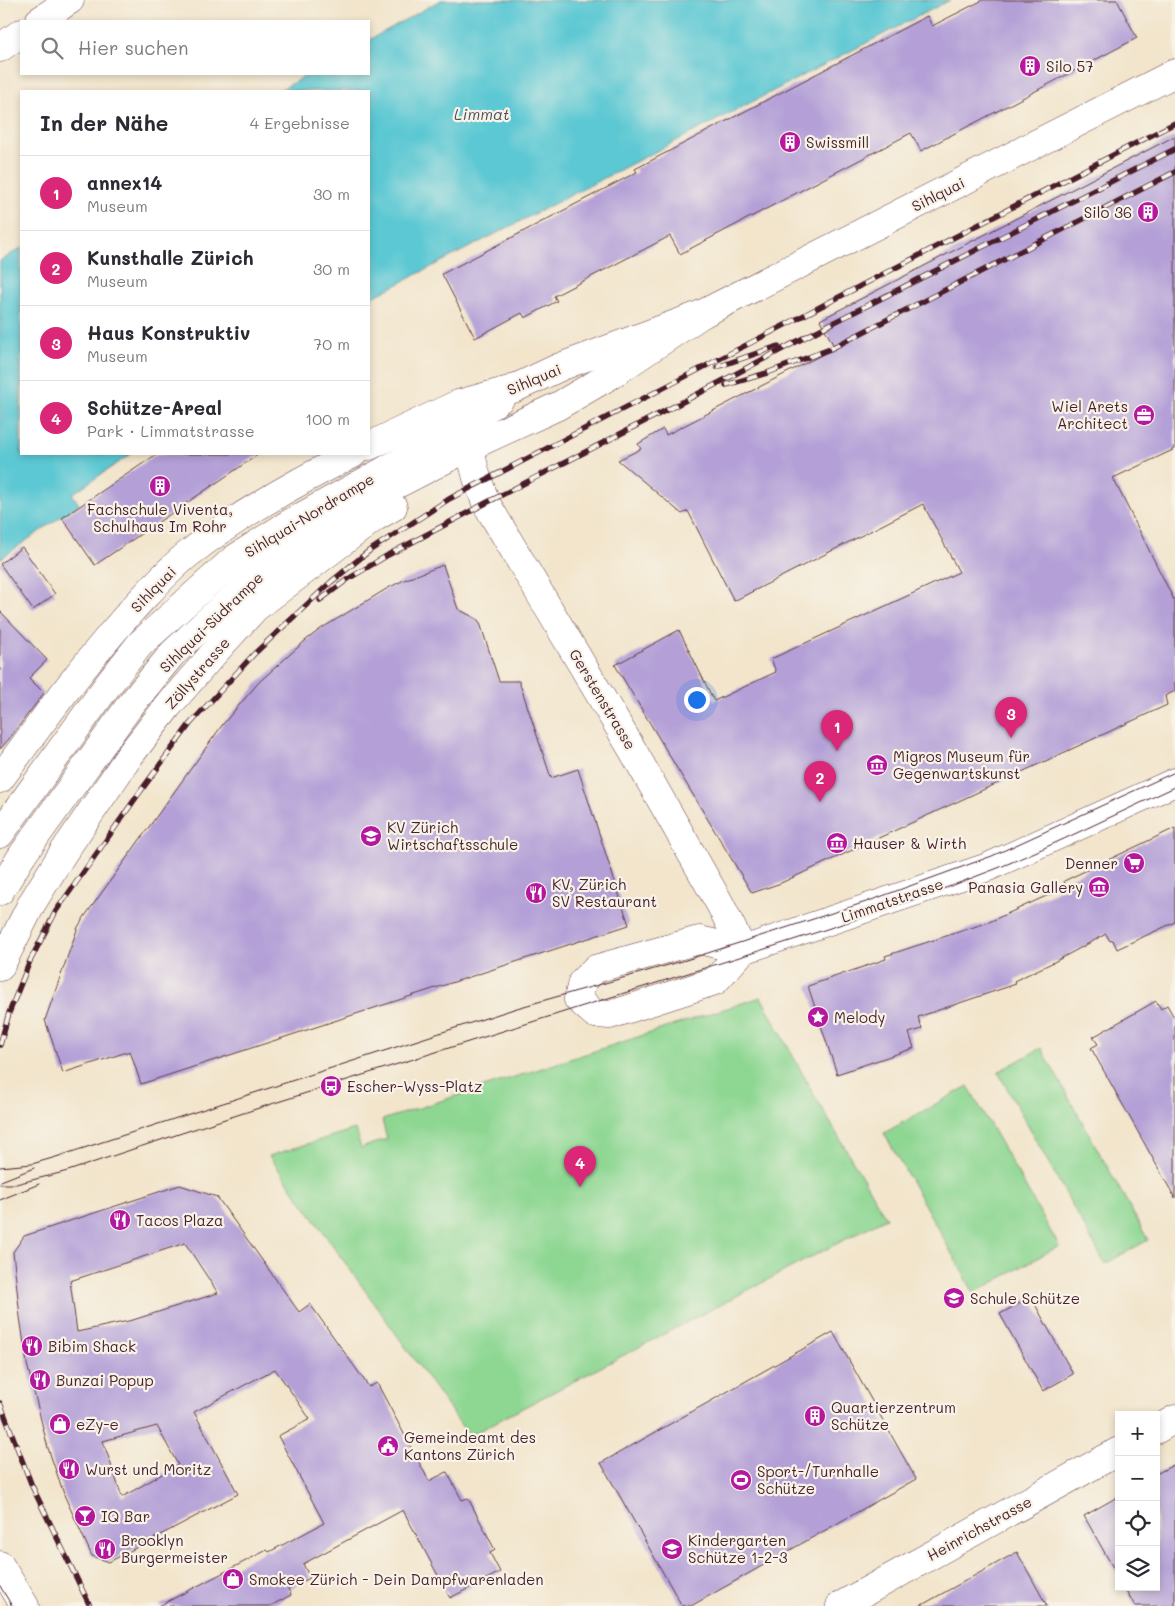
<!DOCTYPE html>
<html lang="de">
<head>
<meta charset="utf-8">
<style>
	:root { --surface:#fff; --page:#f7f7f7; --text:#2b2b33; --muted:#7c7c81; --line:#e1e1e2; --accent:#db2777 }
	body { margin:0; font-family:Mali,sans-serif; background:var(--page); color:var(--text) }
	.controls { position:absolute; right:15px; bottom:15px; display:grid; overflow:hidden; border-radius:0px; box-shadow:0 2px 8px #0003 }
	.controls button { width:45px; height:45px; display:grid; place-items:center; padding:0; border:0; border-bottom:1px solid var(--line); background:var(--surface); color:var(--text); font:25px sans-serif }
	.you { position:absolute; left:696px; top:699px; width:18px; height:18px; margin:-12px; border:4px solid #fff; border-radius:50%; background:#1a73e8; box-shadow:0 0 0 8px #1a73e833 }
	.badge { display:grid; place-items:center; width:32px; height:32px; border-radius:50%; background:var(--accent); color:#fff; font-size:16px; font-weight:700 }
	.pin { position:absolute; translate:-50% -41px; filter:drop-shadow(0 1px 2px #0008) }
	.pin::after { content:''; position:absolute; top:26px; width:18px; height:15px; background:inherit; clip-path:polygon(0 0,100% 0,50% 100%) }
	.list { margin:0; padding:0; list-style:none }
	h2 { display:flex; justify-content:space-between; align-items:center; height:65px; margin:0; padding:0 20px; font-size:21px }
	h2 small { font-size:16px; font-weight:400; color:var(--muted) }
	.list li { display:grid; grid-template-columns:32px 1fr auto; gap:15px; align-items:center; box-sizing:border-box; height:75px; padding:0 20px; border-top:1px solid var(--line) }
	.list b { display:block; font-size:19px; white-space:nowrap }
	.list p { margin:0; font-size:16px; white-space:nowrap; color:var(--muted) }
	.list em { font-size:16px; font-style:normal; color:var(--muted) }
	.icon { flex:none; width:28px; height:28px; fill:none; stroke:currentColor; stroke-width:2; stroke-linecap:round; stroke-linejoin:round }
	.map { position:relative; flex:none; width:1175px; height:1606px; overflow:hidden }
	.search { position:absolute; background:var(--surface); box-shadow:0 2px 8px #0003; left:20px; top:20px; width:350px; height:55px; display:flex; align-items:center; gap:12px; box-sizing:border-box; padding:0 18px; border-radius:0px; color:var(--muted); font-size:19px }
	.panel { position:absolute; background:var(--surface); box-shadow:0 2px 8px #0003; left:20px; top:90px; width:350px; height:365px; border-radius:0px }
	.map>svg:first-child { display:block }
	.green { fill:#8ed793; stroke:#6c7b5f }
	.water { fill:#5cc8d3; stroke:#53747f }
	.building { fill:#b4a0d7; fill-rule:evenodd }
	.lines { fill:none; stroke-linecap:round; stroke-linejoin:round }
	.minor-casing { stroke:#633d43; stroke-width:29 }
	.major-casing { stroke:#633d43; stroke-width:29 }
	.minor { stroke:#fff; stroke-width:28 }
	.major { stroke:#fff; stroke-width:28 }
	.tram { stroke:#4a1f2b; stroke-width:1 }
	.rail-casing { stroke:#4a1f2b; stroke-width:5.5 }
	.rail { stroke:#f7f3e8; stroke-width:4; stroke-dasharray:11; stroke-linecap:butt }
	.labels { text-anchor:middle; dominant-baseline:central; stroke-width:4.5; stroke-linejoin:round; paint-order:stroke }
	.poi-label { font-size:15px; fill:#4a1f2b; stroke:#f7f3e8; text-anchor:start }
	.street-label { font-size:15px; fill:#4a1f2b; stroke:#f7f3e8 }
	.water-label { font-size:16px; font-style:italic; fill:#4f525d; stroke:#f7f3e8 }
</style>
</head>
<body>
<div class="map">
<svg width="1175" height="1606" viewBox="0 0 1175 1606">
	<rect width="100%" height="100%" fill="#f7f3e8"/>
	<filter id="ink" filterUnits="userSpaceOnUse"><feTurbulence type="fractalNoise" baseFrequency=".02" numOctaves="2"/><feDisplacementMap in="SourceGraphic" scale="10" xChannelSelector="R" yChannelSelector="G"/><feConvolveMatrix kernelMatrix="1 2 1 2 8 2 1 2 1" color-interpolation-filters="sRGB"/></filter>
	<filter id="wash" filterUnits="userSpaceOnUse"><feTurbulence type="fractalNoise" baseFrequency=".0096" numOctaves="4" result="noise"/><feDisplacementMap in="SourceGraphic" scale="20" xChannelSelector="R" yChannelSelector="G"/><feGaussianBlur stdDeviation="1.12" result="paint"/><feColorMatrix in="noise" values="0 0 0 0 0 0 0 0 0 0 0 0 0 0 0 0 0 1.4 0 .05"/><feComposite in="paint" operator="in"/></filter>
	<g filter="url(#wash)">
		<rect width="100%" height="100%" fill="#f2e5cc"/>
		<g class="green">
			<path d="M761,997L813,1093L886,1218L469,1436L269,1156L355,1129L361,1148L387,1139L382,1120Z"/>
			<path d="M1041,1048L1148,1240L1105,1264L998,1072Z"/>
			<path d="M968,1086L1059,1246L974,1293L884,1133Z"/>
		</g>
		<g class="water">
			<path d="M441,0H950L369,299V91H278L309,74H369V40Z"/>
			<path d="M21,248V454H131L72,494L79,504L0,559V261Z"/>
		</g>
		<g id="blocks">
			<g class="building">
				<path d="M983,0H1117L1137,38L921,151L911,133L680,254L670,236L554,296L557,301L525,318L522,313L475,338L442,274L637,172L635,169L927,16L932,26Z"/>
				<path d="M1175,136V449L1113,478L1175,602V691L1165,696L1167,705L781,883L752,893L615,665L679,630L714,701L776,672L771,659L959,572L923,504L734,601L688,511L682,514L618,460L641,449L638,444L663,429L666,435L835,348L820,320Z"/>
				<path d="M157,454H259L95,565L62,518Z"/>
				<path d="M22,547L55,594L33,610L0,564Z"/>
				<path d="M443,565L458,609L477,619L480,623L499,681H519L551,778L578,769L629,925L141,1084L130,1051L63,1073L45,1020L78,927L85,916L223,724L259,682L306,640L322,628L388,588L404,580Z"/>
				<path d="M0,611L47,660L29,678L44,693L9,739L0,749Z"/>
				<path d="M1175,828V922L1117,949L1113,940L1110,941L1106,934L1056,961L1014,981L1016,984L918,1017L922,1029L909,1033L914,1048L837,1074L808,986L886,959L885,956L989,922L1066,887L1064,881Z"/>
				<path d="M1156,1001L1161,1009L1167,1005L1175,1019V1198L1091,1048L1098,1044L1093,1037Z"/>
				<path d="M180,1185L217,1197L299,1312L310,1304L369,1387L377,1383L429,1481L447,1472L462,1500L468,1498L495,1550L490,1553L500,1572L450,1598L403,1510L303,1564L310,1578L288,1589L291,1595L270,1606H159L267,1550L269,1552L324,1523L278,1436L310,1419L275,1369L194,1412L238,1494L109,1562L92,1556L65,1497L48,1448L27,1364L20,1317L13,1252L24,1236ZM185,1243L218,1293L133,1320L77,1332L70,1281ZM157,1426L178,1465L122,1497L103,1441Z"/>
				<path d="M1031,1297L1073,1374L1043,1391L1000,1314Z"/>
				<path d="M833,1332L916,1479L691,1606H682L601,1463Z"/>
				<path d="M1175,1464V1606H1135L1124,1587H1156V1474Z"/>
				<path d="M1119,1496V1578L1084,1516Z"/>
				<path d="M1017,1552L1047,1606H920Z"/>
			</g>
		</g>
	</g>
	<g filter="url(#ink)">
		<use href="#blocks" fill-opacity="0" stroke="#633d43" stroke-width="1"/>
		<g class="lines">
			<g class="minor-casing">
				<g id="minor">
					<path d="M39,21L70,0"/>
					<path d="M0,48L21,33"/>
					<path d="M369,446L458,404L513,389L560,367L702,314L1175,73"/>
					<path d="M469,447L477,478L486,503L632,749L720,904L743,950"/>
					<path d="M0,779C42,721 84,664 131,611C149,592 167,571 187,555C239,514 294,483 353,454"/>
					<path d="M0,834L107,686L140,644L234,559L290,523L456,431L500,399"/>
					<path d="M0,891L23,854L128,708L172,654L258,574L380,493L469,447L558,406L611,375L702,314"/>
					<path d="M743,950L699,940L595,969L582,982L578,999L595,1014L610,1015L715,981L743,950L988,867L1175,782"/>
					<path d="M0,967L32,903L63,853L130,755L168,706L214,653L255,608L374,518L393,507"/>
					<path d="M1156,1430L1175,1419"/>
					<path d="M840,1606L1119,1451"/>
				</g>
			</g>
			<g class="major-casing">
				<path id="major" d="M0,1565L25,1606"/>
			</g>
			<use href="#minor" class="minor"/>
			<use href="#major" class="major"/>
			<g class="tram">
				<path d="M0,1167L32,1164L56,1157L517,1008L686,960L866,902L992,856L1175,772"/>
				<path d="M1,1181L34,1168"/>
				<path d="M0,1184H16L68,1171C250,1109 434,1053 618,995C745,955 874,917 998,868C1058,843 1116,814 1175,787"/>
				<path d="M0,1200L39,1184"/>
				<path d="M0,1586L12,1606"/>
			</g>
			<g class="rail-casing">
				<g id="rail">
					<path d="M717,367L778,346"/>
					<path d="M726,385L767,373L830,349L1175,172"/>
					<path d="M320,600L348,579L388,555L486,503L692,397L811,334L1175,149"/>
					<path d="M0,1045L9,1013L30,961L56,911L140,792L190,724L254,654L331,582L369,551L449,499L1175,123"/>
					<path d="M0,1403L32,1486L90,1606"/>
				</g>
			</g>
			<use href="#rail" class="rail"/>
		</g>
	</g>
	<defs>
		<g id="building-disc" transform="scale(1.125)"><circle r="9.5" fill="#b5179e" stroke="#f7f3e8"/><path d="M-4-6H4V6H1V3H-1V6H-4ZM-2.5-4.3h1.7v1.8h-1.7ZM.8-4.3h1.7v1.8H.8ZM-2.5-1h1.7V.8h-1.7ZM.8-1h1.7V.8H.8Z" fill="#fff"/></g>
		<g id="office-disc" transform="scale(1.125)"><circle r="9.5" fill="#b5179e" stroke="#f7f3e8"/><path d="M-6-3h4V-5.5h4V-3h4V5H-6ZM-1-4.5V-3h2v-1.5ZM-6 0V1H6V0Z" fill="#fff"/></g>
		<g id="museum-disc" transform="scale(1.125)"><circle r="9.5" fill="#b5179e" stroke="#f7f3e8"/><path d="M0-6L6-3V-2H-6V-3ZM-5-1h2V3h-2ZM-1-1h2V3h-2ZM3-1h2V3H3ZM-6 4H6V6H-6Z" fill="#fff"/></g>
		<g id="university-disc" transform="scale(1.125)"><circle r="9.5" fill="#b5179e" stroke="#f7f3e8"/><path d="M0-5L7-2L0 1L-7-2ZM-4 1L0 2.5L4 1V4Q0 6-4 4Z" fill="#fff"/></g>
		<g id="supermarket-disc" transform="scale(1.125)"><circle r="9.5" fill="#b5179e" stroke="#f7f3e8"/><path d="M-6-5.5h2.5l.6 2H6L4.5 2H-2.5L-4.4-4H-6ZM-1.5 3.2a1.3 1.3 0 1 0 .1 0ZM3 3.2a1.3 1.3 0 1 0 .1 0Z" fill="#fff"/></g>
		<g id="restaurant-disc" transform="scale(1.125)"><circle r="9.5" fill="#b5179e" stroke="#f7f3e8"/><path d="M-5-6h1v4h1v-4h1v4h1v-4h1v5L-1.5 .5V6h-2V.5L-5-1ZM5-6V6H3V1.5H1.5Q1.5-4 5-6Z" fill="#fff"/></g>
		<g id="sight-disc" transform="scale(1.125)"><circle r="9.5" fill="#b5179e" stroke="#f7f3e8"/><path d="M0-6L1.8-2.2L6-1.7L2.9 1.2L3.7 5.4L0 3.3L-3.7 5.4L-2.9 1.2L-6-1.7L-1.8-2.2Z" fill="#fff"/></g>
		<g id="bus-disc" transform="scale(1.125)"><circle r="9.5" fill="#b5179e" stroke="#f7f3e8"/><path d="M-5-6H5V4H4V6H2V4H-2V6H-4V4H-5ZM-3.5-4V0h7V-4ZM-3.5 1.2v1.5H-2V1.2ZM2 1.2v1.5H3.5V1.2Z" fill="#fff"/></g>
		<g id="school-disc" transform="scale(1.125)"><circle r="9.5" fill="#b5179e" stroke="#f7f3e8"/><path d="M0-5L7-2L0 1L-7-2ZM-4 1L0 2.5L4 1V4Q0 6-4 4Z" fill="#fff"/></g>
		<g id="shop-disc" transform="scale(1.125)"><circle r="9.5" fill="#b5179e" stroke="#f7f3e8"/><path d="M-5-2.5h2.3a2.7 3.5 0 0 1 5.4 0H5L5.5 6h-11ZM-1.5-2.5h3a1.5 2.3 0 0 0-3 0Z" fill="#fff"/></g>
		<g id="civic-disc" transform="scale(1.125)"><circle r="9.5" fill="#b5179e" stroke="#f7f3e8"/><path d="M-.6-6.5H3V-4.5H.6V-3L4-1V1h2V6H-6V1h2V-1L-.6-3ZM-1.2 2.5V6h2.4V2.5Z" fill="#fff"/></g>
		<g id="stadium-disc" transform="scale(1.125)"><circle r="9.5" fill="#b5179e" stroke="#f7f3e8"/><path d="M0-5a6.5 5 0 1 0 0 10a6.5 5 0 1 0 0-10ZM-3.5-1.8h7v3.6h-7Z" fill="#fff"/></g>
		<g id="bar-disc" transform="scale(1.125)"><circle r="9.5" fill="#b5179e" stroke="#f7f3e8"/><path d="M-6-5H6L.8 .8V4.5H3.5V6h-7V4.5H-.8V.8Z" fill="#fff"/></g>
	</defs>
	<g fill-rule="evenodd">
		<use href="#building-disc" x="1030" y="66"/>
		<use href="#building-disc" x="790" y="142"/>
		<use href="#building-disc" x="1148" y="212"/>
		<use href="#office-disc" x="1144" y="415"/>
		<use href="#building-disc" x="160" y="486"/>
		<use href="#museum-disc" x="877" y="765"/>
		<use href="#university-disc" x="371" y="836"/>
		<use href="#museum-disc" x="837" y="843"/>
		<use href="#supermarket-disc" x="1134" y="863"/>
		<use href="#museum-disc" x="1099" y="887"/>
		<use href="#restaurant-disc" x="536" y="893"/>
		<use href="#sight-disc" x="818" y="1017"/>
		<use href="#bus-disc" x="331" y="1086"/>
		<use href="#restaurant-disc" x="120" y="1220"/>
		<use href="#school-disc" x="954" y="1298"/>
		<use href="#restaurant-disc" x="32" y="1346"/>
		<use href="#restaurant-disc" x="40" y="1380"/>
		<use href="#building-disc" x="815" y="1416"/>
		<use href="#shop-disc" x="60" y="1424"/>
		<use href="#civic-disc" x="388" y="1446"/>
		<use href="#restaurant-disc" x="69" y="1469"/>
		<use href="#stadium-disc" x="741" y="1480"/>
		<use href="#bar-disc" x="85" y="1516"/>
		<use href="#restaurant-disc" x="105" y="1549"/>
		<use href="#school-disc" x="672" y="1549"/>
		<use href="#shop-disc" x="233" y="1579"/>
	</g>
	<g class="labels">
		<g class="poi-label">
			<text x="1046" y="66">Silo 57</text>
			<text x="806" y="142">Swissmill</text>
			<text x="1132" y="212" text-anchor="end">Silo 36</text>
			<text x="1128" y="406" text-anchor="end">Wiel Arets<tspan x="1128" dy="17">Architect</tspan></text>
			<text x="160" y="509" text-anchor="middle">Fachschule Viventa,<tspan x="160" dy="17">Schulhaus Im Rohr</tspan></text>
			<text x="893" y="756">Migros Museum für<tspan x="893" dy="17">Gegenwartskunst</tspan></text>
			<text x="387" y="827">KV Zürich<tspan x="387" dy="17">Wirtschaftsschule</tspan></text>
			<text x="853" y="843">Hauser &amp; Wirth</text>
			<text x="1118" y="863" text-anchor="end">Denner</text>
			<text x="552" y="884">KV, Zürich<tspan x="552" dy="17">SV Restaurant</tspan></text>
			<text x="1083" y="887" text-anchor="end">Panasia Gallery</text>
			<text x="834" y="1017">Melody</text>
			<text x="347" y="1086">Escher-Wyss-Platz</text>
			<text x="136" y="1220">Tacos Plaza</text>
			<text x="970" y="1298">Schule Schütze</text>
			<text x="48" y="1346">Bibim Shack</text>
			<text x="56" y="1380">Bunzai Popup</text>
			<text x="831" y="1407">Quartierzentrum<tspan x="831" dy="17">Schütze</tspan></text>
			<text x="76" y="1424">eZy-e</text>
			<text x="404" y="1437">Gemeindeamt des<tspan x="404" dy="17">Kantons Zürich</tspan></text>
			<text x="85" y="1469">Wurst und Moritz</text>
			<text x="757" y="1471">Sport-/Turnhalle<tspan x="757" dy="17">Schütze</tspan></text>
			<text x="101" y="1516">IQ Bar</text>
			<text x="121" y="1540">Brooklyn<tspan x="121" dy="17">Burgermeister</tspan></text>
			<text x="688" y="1540">Kindergarten<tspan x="688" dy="17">Schütze 1-2-3</tspan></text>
			<text x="249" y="1579">Smokee Zürich - Dein Dampfwarenladen</text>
		</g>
		<g class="street-label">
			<text transform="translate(938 194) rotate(-27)">Sihlquai</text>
			<text transform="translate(534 379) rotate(-23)">Sihlquai</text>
			<text transform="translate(309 515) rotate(-31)">Sihlquai-Nordrampe</text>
			<text transform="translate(153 589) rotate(-46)">Sihlquai</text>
			<text transform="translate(211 622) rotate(-44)">Sihlquai-Südrampe</text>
			<text transform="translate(197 673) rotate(-49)">Zöllystrasse</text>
			<text transform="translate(603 699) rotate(59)">Gerstenstrasse</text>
			<text transform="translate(892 900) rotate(-19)">Limmatstrasse</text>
			<text transform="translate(979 1528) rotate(-29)">Heinrichstrasse</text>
		</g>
		<g class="water-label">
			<text x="482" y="113">Limmat</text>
		</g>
	</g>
</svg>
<div class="controls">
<button>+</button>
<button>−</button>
<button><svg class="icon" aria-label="locate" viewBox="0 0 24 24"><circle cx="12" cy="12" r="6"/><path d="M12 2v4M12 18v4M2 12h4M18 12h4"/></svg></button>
<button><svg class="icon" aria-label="layers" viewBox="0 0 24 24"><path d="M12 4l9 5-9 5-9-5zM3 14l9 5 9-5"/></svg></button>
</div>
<div class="you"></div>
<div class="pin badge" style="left:837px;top:751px">1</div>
<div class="pin badge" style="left:820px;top:802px">2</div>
<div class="pin badge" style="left:1011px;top:738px">3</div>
<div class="pin badge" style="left:580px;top:1187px">4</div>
<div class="search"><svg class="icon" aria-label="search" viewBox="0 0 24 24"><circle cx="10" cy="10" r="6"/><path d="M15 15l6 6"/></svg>Hier suchen</div>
<section class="panel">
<h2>In der Nähe<small>4 Ergebnisse</small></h2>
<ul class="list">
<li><span class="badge">1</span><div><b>annex14</b><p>Museum</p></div><em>30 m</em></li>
<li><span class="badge">2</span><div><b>Kunsthalle Zürich</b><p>Museum</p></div><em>30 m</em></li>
<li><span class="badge">3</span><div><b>Haus Konstruktiv</b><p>Museum</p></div><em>70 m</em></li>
<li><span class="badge">4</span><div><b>Schütze-Areal</b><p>Park · Limmatstrasse</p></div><em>100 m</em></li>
</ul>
</section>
</div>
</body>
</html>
